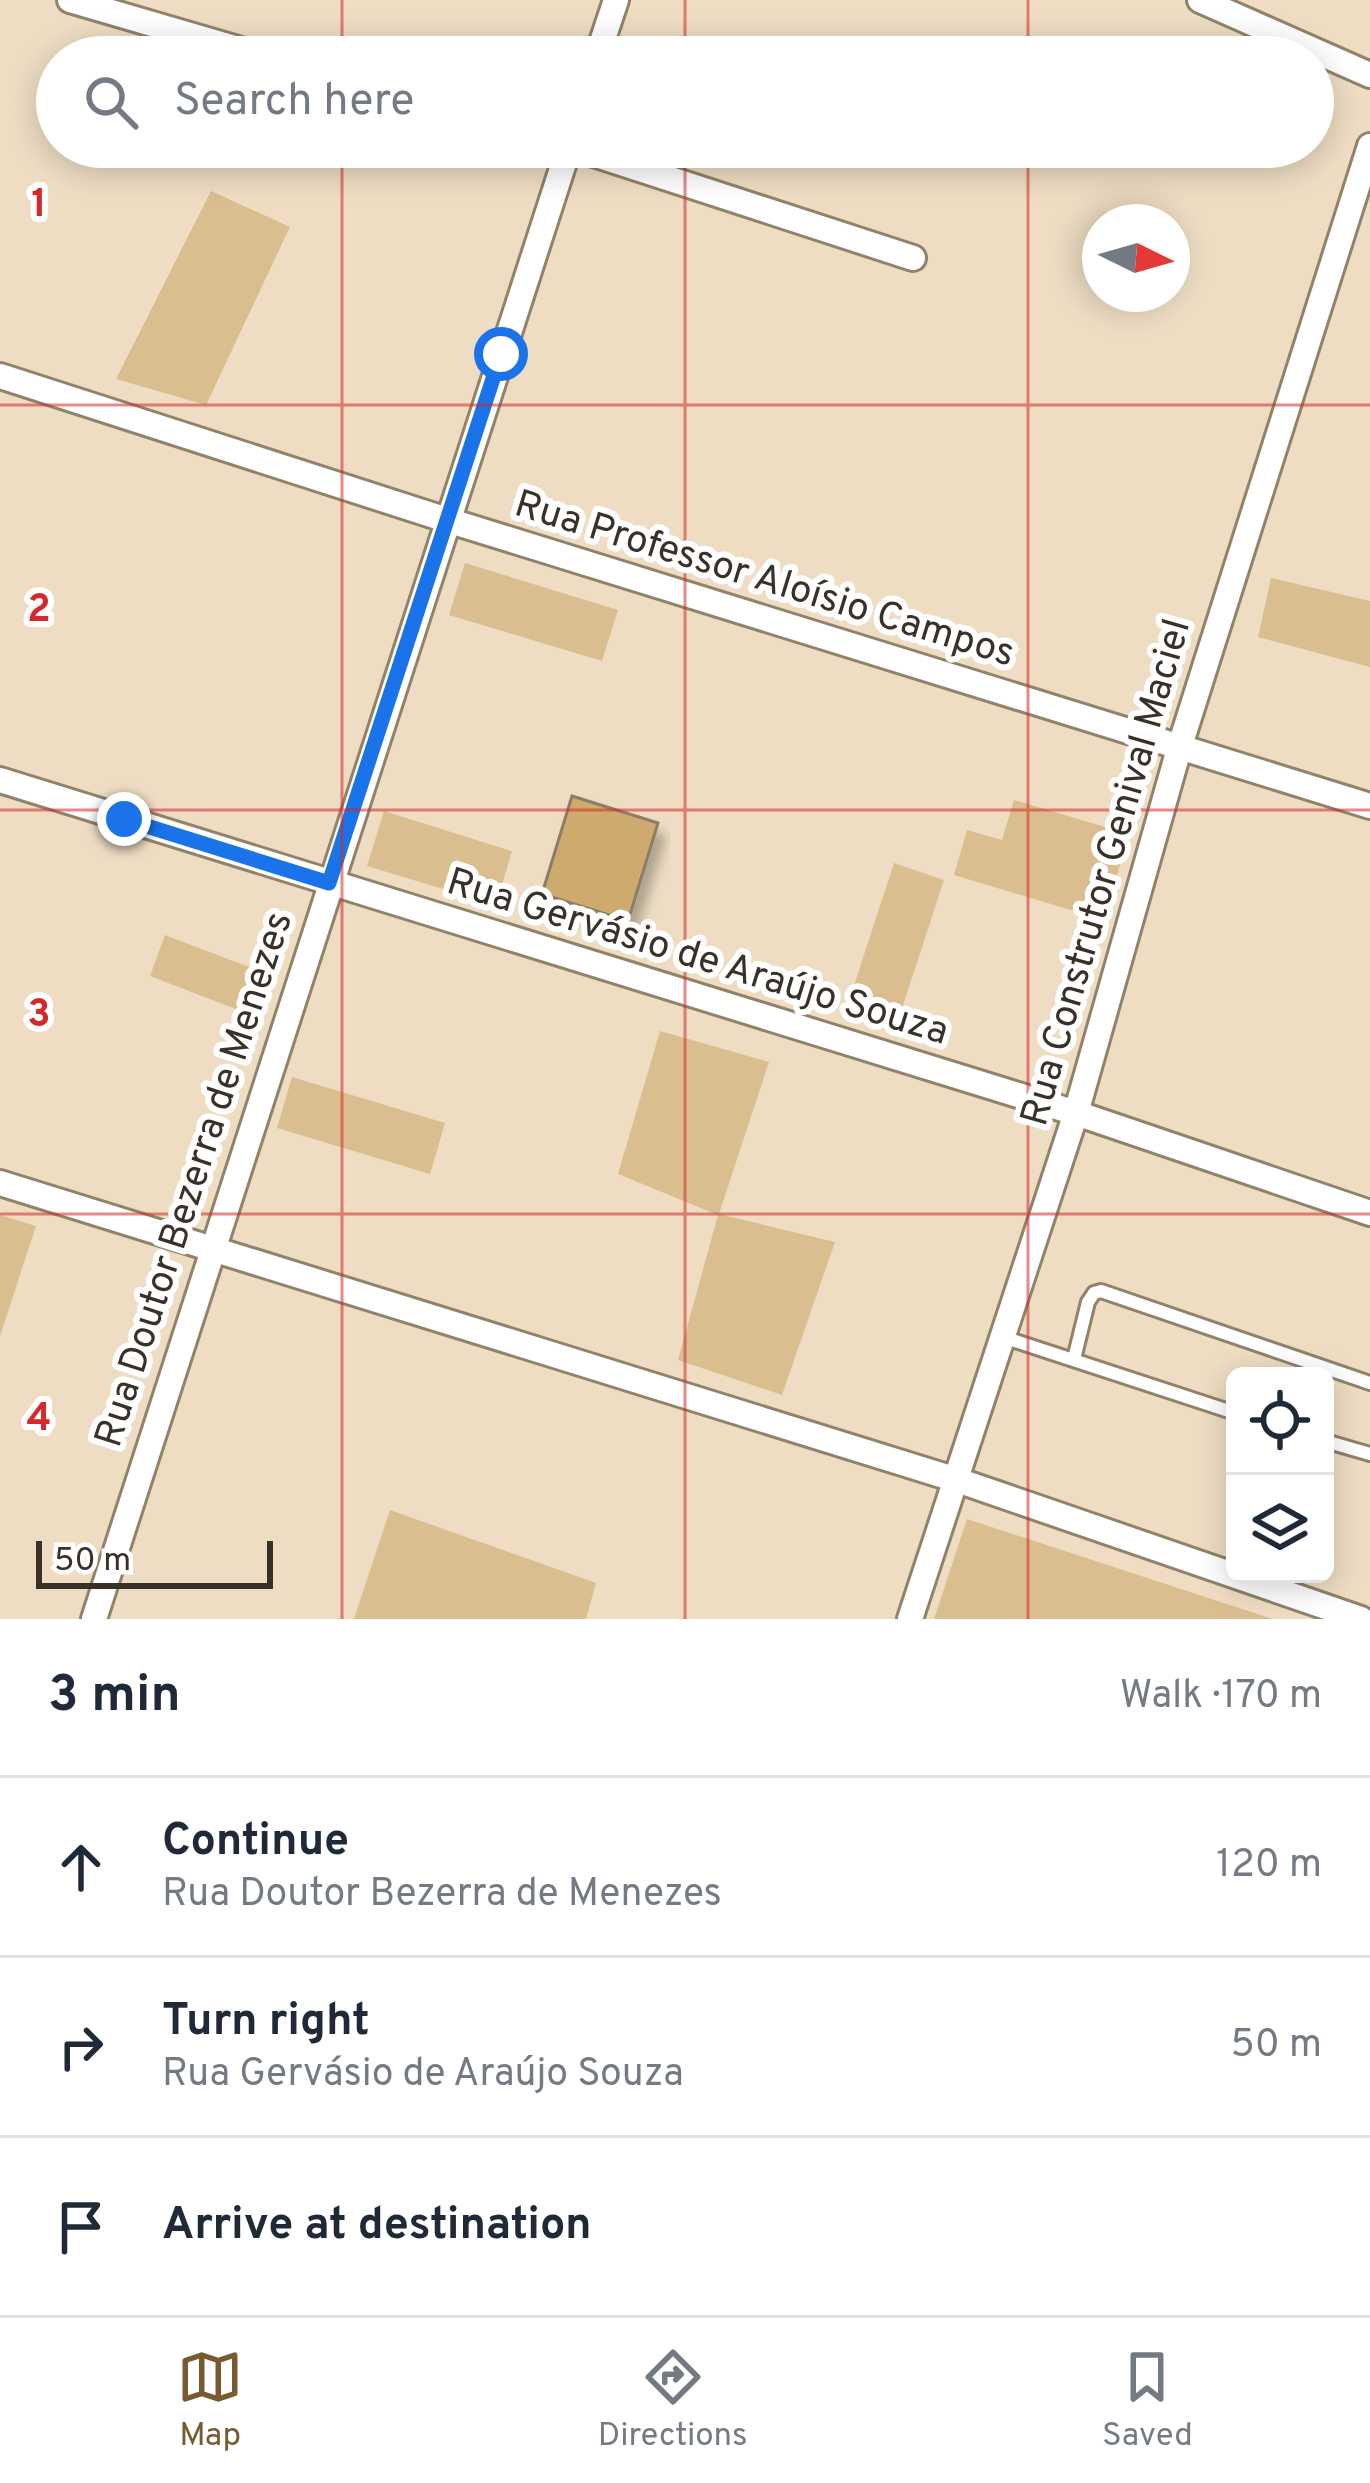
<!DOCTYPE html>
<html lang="en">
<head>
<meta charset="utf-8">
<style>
	:root { --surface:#fff; --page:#f2f2f3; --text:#1f2937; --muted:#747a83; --line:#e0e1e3; --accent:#765b2e }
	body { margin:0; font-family:Overpass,sans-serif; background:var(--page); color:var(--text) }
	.controls { position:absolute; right:36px; bottom:36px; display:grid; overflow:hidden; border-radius:18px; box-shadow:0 6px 30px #0003 }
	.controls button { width:108px; height:108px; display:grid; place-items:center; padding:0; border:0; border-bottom:3px solid var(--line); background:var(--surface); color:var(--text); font:60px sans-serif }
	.compass { position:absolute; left:1082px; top:204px; width:108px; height:108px; border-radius:50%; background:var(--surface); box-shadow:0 6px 30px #0003; rotate:95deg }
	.scale { position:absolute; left:36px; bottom:30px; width:237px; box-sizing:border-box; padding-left:12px; border:6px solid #373127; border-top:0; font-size:33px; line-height:42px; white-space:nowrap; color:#373127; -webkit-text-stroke:9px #fff; paint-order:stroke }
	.stop { position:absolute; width:36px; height:36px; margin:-27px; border:9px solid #1a73e8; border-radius:50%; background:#fff }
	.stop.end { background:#1a73e8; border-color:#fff; box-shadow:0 3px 12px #0008 }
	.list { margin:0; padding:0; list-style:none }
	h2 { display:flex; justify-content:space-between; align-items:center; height:156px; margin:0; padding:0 48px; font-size:51px }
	h2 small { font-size:39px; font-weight:400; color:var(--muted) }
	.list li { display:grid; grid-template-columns:78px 1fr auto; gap:36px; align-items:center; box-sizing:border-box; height:180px; padding:0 48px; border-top:3px solid var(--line) }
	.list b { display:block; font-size:45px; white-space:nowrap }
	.list p { margin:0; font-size:39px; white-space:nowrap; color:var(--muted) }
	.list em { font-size:39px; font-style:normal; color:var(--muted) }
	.icon { flex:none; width:66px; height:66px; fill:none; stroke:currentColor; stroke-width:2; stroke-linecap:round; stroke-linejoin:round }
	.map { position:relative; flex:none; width:1370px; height:1619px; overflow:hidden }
	.search { position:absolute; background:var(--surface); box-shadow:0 6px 30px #0003; left:36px; right:36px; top:36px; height:132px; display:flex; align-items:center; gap:30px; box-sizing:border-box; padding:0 42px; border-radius:66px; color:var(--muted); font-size:45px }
	.sheet { height:696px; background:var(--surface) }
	nav { display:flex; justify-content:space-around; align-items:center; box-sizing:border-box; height:168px; border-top:3px solid var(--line); background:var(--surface); font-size:33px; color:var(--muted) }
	nav a { display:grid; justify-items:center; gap:6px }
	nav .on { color:var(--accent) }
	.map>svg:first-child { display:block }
	.green { fill:#dabe90 }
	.building { fill:#cfaa6e; stroke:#8c7d65; stroke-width:3; filter:url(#shadow) }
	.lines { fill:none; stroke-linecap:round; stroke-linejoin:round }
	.service-casing { stroke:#91826a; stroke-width:18 }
	.minor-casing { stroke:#91826a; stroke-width:30 }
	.service { stroke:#fff; stroke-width:12 }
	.minor { stroke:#fff; stroke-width:24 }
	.route { stroke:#1a73e8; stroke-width:15 }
	.grid { fill:none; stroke:#d62828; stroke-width:3; stroke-opacity:0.55 }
	.labels { text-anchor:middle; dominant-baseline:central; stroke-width:12; stroke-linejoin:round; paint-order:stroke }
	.street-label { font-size:39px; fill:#373127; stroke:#fff }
	.grid-label { font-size:39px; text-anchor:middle; font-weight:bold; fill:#d62828; stroke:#fff; stroke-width:12; stroke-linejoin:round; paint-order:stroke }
</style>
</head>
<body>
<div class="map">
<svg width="1370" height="1619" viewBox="0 0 1370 1619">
	<defs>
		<filter id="shadow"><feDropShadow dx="7" dy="13" stdDeviation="6" flood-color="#0004"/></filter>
	</defs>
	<rect width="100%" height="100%" fill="#eeddc3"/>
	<g class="green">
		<path d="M211,191L290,227L206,405L116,379Z"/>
		<path d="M465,563L618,610L602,661L449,615Z"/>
		<path d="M1271,578L1370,601V667L1258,637Z"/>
		<path d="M1014,800L1129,834L1104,920L954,875L967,830L1002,840Z"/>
		<path d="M384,811L512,851L496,905L367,866Z"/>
		<path d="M894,863L944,880L894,1033L844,1016Z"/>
		<path d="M165,935L270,975L254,1016L150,976Z"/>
		<path d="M660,1031L769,1062L719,1214L835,1242L782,1395L678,1360L718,1215L618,1174Z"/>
		<path d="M292,1077L445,1123L430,1174L277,1128Z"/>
		<path d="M0,1215L36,1226L0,1336Z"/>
		<path d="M390,1510L596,1583L586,1619H354Z"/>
		<path d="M967,1519L1273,1619H934Z"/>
	</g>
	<path class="building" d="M572,796L658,823L628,921L542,894Z"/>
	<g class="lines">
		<g class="service-casing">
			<g id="service">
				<path d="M1003,1337L1235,1413"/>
				<path d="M1074,1359L1088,1302L1094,1293L1101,1291L1370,1383"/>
				<path d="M1325,1441L1370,1454"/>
			</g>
		</g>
		<g class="minor-casing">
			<g id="minor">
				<path d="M70,0L265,57"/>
				<path d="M1200,0L1370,75"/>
				<path d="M597,57L616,0"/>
				<path d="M572,147L913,258"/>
				<path d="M0,376L447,520L1370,806"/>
				<path d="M0,780L1076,1113L1370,1213"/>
				<path d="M0,1183L957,1480L1361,1619"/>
				<path d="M94,1619L569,147"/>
				<path d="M910,1619L1076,1113L1179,749L1370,146"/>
			</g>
		</g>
		<use href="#service" class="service"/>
		<use href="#minor" class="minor"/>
	</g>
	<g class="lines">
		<path class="route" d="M124,819L329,883L501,354"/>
	</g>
	<path class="grid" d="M342,0V57M685,0V57M1028,0V57M342,147V1619M685,147V1619M1028,147V1619M0,405H1370M0,810H1370M0,1214H1370"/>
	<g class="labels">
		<g class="street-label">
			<text transform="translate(764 581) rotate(17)">Rua Professor Aloísio Campos</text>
			<text transform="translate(1108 873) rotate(-74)">Rua Construtor Genival Maciel</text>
			<text transform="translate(697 959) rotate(17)">Rua Gervásio de Araújo Souza</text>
			<text transform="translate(196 1180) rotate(-72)">Rua Doutor Bezerra de Menezes</text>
		</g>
	</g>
	<g class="grid-label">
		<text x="39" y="216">1</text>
		<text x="39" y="621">2</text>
		<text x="39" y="1026">3</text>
		<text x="39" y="1430">4</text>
	</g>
</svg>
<div class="controls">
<button><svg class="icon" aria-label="locate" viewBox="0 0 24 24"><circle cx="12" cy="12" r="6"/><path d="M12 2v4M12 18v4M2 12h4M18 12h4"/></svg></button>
<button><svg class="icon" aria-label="layers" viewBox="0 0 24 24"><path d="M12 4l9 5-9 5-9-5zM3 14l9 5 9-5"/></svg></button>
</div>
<svg class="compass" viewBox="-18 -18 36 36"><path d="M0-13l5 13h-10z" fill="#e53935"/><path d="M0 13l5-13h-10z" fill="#747a83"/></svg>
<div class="scale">50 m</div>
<div class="stop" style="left:501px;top:354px"></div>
<div class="stop end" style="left:124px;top:819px"></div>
<div class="search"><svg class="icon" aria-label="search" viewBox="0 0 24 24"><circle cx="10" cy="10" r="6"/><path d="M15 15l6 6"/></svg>Search here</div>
</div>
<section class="sheet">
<h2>3 min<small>Walk · 170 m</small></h2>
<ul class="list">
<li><svg class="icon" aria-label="ahead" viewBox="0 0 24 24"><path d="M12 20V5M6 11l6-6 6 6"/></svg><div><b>Continue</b><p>Rua Doutor Bezerra de Menezes</p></div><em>120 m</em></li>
<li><svg class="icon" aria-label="right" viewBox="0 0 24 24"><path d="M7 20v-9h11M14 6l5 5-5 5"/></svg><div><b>Turn right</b><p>Rua Gervásio de Araújo Souza</p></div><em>50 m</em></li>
<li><svg class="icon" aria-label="arrive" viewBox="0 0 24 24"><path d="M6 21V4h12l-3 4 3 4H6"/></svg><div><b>Arrive at destination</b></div></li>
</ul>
</section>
<nav>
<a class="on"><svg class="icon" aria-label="map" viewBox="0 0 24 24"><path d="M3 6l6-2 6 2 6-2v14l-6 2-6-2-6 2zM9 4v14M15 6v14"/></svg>Map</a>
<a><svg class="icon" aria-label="directions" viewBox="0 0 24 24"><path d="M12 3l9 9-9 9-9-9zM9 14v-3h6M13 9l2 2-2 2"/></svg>Directions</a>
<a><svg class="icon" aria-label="saved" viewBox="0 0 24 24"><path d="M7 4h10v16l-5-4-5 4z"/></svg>Saved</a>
</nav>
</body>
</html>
